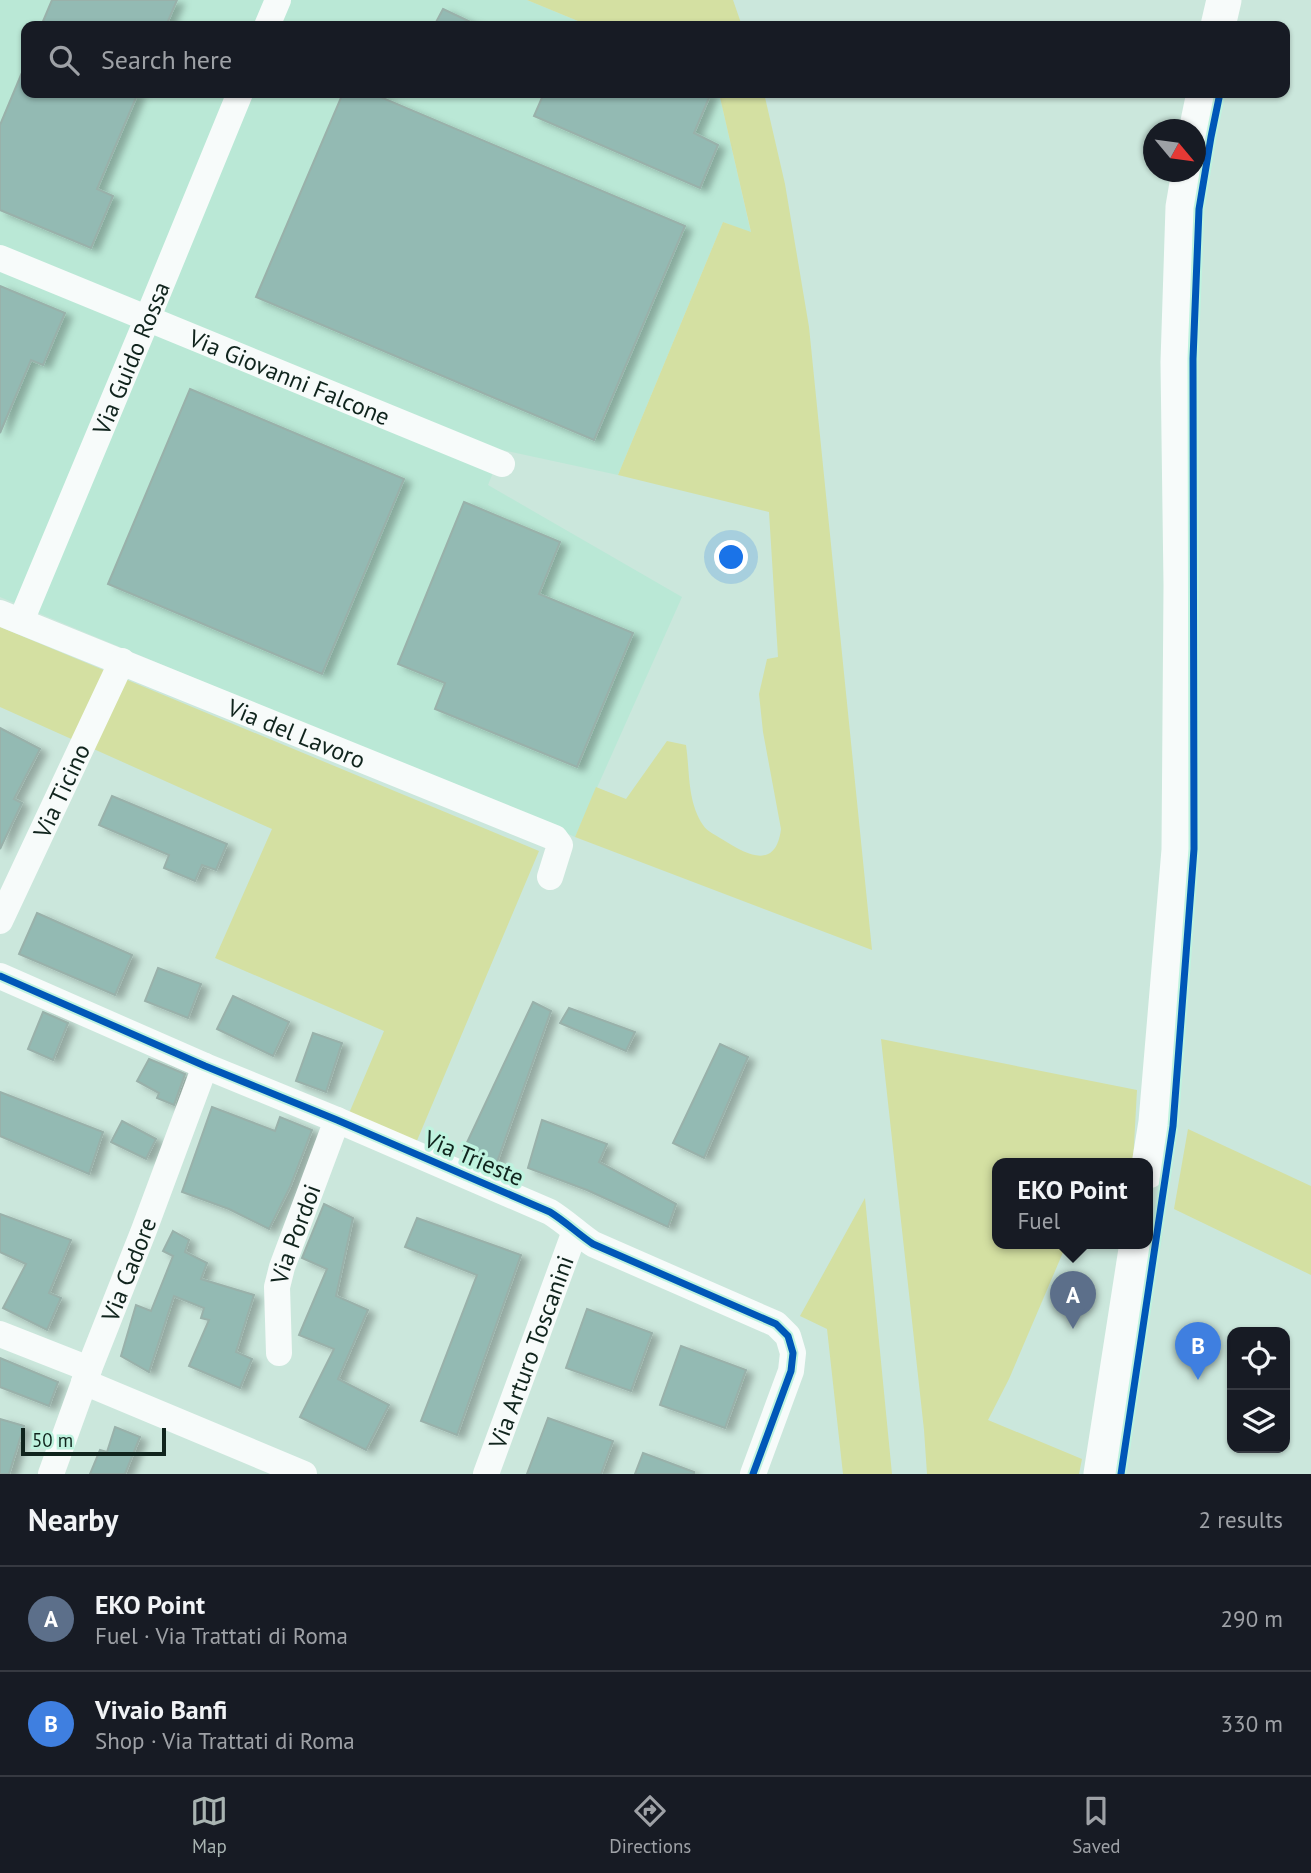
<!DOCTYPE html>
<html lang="en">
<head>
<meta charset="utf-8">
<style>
	:root { --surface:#171b24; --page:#242831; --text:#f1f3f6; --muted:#9ea1a6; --line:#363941; --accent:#a9b4b2 }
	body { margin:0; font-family:"PT Sans",sans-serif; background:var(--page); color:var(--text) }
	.controls { position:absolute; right:21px; bottom:21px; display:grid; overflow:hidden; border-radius:14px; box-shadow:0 2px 5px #0004 }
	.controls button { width:63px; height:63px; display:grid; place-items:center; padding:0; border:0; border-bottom:2px solid var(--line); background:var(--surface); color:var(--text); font:35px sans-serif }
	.compass { position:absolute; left:1143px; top:119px; width:63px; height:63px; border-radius:50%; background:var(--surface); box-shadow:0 2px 5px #0004; rotate:119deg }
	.scale { position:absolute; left:21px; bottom:18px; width:145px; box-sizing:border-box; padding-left:7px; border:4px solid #10241d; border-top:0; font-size:19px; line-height:24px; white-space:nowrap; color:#10241d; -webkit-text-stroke:5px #bff3df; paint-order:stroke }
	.you { position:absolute; left:732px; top:558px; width:24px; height:24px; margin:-18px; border:5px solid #fff; border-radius:50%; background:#1a73e8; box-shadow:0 0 0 10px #1a73e833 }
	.badge { display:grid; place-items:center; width:46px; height:46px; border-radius:50%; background:var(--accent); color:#fff; font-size:23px; font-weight:700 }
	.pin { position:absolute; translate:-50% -58px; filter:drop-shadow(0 2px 4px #0008) }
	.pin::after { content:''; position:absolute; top:37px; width:24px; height:21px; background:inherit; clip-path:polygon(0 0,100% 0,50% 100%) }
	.popup { position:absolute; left:992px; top:1158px; width:161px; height:91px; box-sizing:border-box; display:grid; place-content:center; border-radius:14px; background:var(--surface); filter:drop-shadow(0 2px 5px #0005); font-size:23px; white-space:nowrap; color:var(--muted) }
	.popup b { font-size:26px; color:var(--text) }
	.popup::after { content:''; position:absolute; left:50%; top:100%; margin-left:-14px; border:14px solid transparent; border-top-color:var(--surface) }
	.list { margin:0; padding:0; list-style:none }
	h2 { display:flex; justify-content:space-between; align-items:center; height:91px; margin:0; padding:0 28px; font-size:30px }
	h2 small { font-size:23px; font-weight:400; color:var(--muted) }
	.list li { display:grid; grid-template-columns:46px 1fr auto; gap:21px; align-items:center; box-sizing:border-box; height:105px; padding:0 28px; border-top:2px solid var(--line) }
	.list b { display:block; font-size:26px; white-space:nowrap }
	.list p { margin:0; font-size:23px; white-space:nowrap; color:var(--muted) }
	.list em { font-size:23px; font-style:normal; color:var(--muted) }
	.icon { flex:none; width:38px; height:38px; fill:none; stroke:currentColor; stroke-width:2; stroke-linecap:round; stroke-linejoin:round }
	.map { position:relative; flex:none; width:1311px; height:1474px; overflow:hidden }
	.search { position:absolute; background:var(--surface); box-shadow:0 2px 5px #0004; left:21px; right:21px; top:21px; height:77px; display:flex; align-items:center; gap:18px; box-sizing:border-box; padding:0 24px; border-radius:14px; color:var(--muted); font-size:26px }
	.sheet { height:301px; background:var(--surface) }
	nav { display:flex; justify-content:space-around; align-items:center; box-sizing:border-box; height:98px; border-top:2px solid var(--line); background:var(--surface); font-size:19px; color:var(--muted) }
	nav a { display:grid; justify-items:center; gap:4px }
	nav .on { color:var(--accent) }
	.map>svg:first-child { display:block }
	.built { fill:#bae8d6 }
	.green { fill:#d4e0a2 }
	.building { fill:#93bab3; stroke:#99b1aa; stroke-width:2; filter:url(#shadow) }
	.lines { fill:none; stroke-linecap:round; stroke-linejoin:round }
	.minor { stroke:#f7fbfa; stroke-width:26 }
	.major { stroke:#f7fbfa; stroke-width:35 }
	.cycleway-casing { stroke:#bff3df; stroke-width:11 }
	.cycleway { stroke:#0057b8; stroke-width:7 }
	.labels { text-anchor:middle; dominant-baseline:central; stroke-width:7; stroke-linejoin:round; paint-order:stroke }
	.street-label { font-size:24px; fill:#10241d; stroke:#bff3df }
</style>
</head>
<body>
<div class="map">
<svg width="1311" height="1474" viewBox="0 0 1311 1474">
	<defs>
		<filter id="shadow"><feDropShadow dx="7" dy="4" stdDeviation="3.5" flood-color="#0004"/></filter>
	</defs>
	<rect width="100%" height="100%" fill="#cbe7dc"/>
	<path class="built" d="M0,0H527L590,26H26V93H719L751,233L723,222L618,475L502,450L488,485L682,597L575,837L0,597Z"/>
	<g class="green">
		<path d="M527,0H733L742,26H590Z"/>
		<path d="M719,93H764L785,184L809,327L872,950L575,837L596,787L626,799L667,741L686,745C690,772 687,801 703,825C707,832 718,836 725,841C749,856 776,869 781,829L763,732L759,694L767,659L778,657L769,512L618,475L723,222L751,232Z"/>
		<path d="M0,627L539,851L416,1143L347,1118L384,1031L215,958L272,829L0,707Z"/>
		<path d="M881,1039L1137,1090L1133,1163H998V1243H1067L1009,1379L988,1420L1082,1459L1079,1474H927L924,1430Z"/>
		<path d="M1188,1129L1311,1186V1275L1174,1209Z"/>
		<path d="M865,1198L892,1474H843L827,1329L800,1316Z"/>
	</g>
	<g class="building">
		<path d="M52,0H177L166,26H41Z"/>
		<path d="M443,9L479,26H434Z"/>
		<path d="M26,63V93H138L97,189L113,196L91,248L0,210V125Z"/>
		<path d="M343,93H371L685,226L594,440L256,297Z"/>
		<path d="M544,93H711L694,133L718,145L700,188L534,116Z"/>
		<path d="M0,286L65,313L43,365L31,360L0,433Z"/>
		<path d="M190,389L404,479L322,674L108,584Z"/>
		<path d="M464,502L560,542L539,594L633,633L577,767L435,709L445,683L398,664Z"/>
		<path d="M0,728L40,749L14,799L22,803L0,849Z"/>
		<path d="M112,796L227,844L216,870L202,865L195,881L164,868L169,855L99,825Z"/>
		<path d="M37,913L132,955L115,995L19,954Z"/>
		<path d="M158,968L201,984L188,1018L145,1001Z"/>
		<path d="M233,996L289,1022L273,1056L217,1029Z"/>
		<path d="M533,1002L551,1011L496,1165L463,1151Z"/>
		<path d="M569,1008L635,1032L626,1051L560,1023Z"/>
		<path d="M43,1012L68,1023L53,1060L28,1049Z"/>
		<path d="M313,1033L342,1043L326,1092L296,1081Z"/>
		<path d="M720,1044L748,1057L704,1158L673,1143Z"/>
		<path d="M149,1059L185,1074L174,1105L157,1098L159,1093L137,1081Z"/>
		<path d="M0,1092L103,1132L89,1174L0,1136Z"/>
		<path d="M212,1107L275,1131L280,1117L312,1130L290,1187L269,1229L229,1209L182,1192Z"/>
		<path d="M542,1120L607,1144L599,1162L676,1204L668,1227L587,1190L528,1168Z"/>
		<path d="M122,1121L156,1139L146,1159L111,1142Z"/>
		<path d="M324,1204L353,1218L336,1296L368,1310L338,1379L389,1405L366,1450L300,1417L334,1349L299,1335L327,1269L302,1258Z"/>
		<path d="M0,1214L71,1240L49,1293L61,1298L47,1330L3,1308L26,1264L0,1252Z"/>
		<path d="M417,1218L521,1255L457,1435L421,1421L477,1275L405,1247Z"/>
		<path d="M173,1231L189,1240L185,1252L207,1263L201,1279L254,1295L236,1352L252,1359L240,1388L189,1366L209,1320L201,1318L204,1308L174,1296L149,1372L121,1356L136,1305L151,1311L173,1256L163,1251Z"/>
		<path d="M587,1309L652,1333L631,1391L566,1368Z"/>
		<path d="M681,1346L746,1370L725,1428L660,1405Z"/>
		<path d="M0,1358L58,1382L49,1406L0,1387Z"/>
		<path d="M548,1418L613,1441L601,1474H527Z"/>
		<path d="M0,1419L24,1426L9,1474H0Z"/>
		<path d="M115,1427L140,1437L125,1474H90L100,1450L107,1452Z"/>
		<path d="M643,1453L694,1472V1474H635Z"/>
	</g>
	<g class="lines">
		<g class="minor">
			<path d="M267,26L278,0"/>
			<path id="s1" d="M0,258L502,464"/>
			<path id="s2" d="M0,613L555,838L560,845L550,877"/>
			<path id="s3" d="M21,621L141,334L240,93"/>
			<path id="s4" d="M0,921L122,661"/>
			<path d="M0,976L205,1066L337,1120L550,1212C566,1222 578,1234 593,1244L776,1324L788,1336L793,1353L791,1371L753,1474"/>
			<path d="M0,1334L89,1369"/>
			<path id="s5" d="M279,1353L277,1287L282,1267L337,1120"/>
			<path d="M84,1382L304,1474"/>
			<path id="s6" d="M51,1474L89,1369L144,1230L205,1066"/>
			<path id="s7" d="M486,1474L575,1231"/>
		</g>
		<g class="major">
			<path d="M1218,26L1224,0"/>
			<path d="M1196,131L1204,93"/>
			<path d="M1148,1171L1156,1122L1179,850L1181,586L1178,362L1183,207L1189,172"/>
			<path d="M1101,1474L1137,1243"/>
		</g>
		<g class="cycleway-casing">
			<g id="cycleway">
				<path d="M0,976L205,1066L337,1120L550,1212C566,1222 578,1234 593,1244L776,1324L788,1336L793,1353L791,1371L753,1474"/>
				<path d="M1121,1474L1173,1126L1194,849L1193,359L1199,209L1211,137L1220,93"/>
			</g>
		</g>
		<use href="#cycleway" class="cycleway"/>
	</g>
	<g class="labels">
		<g class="street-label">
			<text stroke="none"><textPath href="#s3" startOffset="285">Via Guido Rossa</textPath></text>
			<text stroke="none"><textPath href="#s1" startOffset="313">Via Giovanni Falcone</textPath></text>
			<text stroke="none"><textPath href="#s2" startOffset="320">Via del Lavoro</textPath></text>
			<text stroke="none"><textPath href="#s4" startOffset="144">Via Ticino</textPath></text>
			<text transform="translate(474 1158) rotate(23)">Via Trieste</text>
			<text stroke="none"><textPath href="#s5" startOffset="122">Via Pordoi</textPath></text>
			<text stroke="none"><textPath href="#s6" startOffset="219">Via Cadore</textPath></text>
			<text stroke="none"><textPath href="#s7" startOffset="130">Via Arturo Toscanini</textPath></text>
		</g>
	</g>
</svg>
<div class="controls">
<button><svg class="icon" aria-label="locate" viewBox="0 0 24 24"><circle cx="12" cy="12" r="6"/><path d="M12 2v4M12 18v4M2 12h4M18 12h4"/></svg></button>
<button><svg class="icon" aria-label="layers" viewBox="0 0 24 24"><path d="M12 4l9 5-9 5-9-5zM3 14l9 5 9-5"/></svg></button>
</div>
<svg class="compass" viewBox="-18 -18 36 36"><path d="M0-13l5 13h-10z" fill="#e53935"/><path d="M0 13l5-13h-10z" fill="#9ea1a6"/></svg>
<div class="scale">50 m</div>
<div class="you"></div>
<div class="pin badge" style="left:1073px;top:1329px;background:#5c6f8a">A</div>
<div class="popup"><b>EKO Point</b>Fuel</div>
<div class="pin badge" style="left:1198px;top:1380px;background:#3f7fe0">B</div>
<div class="search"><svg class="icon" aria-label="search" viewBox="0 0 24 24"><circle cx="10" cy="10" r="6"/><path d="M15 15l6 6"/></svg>Search here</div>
</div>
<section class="sheet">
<h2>Nearby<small>2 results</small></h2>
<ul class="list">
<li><span class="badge" style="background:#5c6f8a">A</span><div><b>EKO Point</b><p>Fuel · Via Trattati di Roma</p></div><em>290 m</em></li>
<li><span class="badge" style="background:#3f7fe0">B</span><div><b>Vivaio Banfi</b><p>Shop · Via Trattati di Roma</p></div><em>330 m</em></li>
</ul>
</section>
<nav>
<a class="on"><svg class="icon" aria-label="map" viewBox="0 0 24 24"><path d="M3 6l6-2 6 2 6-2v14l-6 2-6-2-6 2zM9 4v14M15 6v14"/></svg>Map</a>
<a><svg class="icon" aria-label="directions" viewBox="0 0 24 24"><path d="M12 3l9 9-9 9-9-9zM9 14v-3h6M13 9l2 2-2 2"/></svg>Directions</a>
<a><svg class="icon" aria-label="saved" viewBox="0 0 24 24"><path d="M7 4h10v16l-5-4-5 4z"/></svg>Saved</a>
</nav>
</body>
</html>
